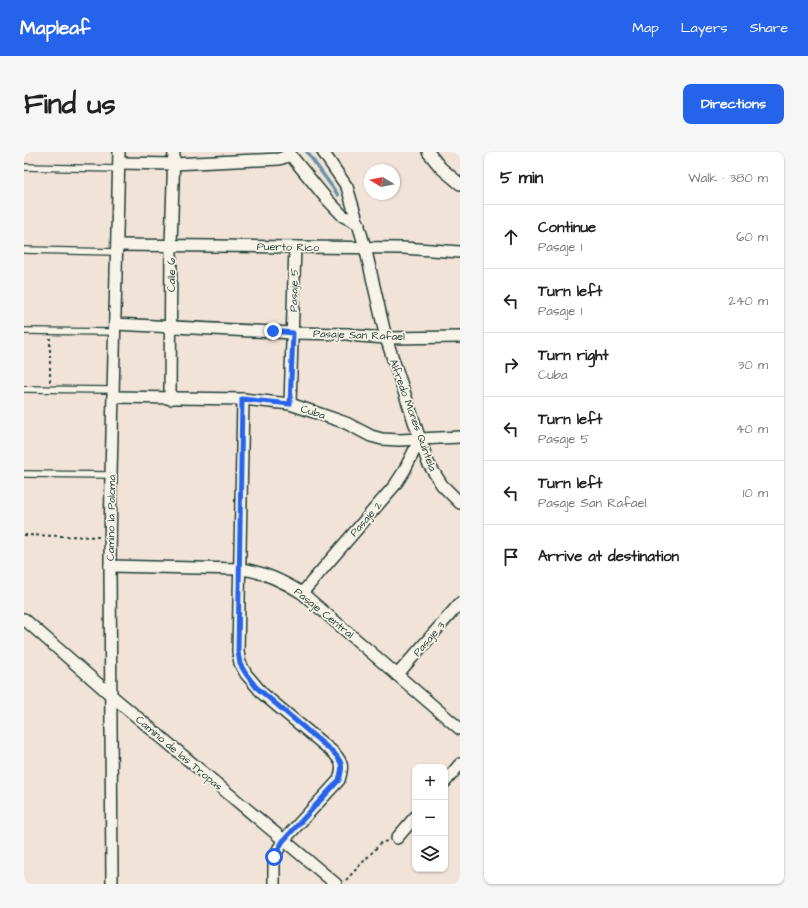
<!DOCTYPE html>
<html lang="en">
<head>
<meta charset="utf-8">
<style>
	:root { --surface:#fff; --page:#f6f6f6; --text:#222; --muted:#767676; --line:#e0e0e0; --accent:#2563eb }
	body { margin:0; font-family:"Architects Daughter",sans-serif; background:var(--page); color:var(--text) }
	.controls { position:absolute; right:12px; bottom:12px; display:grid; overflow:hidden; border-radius:8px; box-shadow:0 1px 3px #0004 }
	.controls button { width:36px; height:36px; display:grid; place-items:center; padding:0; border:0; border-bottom:1px solid var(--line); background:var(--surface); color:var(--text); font:20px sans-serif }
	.compass { position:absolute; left:340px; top:12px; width:36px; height:36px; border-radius:50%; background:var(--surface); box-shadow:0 1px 3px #0004; rotate:280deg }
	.stop { position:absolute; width:12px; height:12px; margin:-9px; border:3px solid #2563eb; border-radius:50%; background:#fff }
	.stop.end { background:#2563eb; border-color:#fff; box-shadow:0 1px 4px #0008 }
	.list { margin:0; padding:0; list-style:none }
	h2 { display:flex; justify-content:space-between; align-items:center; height:52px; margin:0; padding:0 16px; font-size:17px }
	h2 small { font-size:13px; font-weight:400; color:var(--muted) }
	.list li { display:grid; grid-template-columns:26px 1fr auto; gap:12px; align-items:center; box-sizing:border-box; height:64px; padding:0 16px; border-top:1px solid var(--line) }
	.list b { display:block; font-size:15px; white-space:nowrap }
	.list p { margin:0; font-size:13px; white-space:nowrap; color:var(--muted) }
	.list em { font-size:13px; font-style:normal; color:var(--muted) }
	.icon { flex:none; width:22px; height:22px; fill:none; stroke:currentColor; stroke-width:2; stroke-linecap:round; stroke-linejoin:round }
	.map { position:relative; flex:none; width:436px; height:732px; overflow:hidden; border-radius:8px }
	header { display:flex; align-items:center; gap:24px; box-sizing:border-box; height:56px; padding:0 20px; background:var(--accent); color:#fff }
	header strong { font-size:19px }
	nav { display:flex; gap:22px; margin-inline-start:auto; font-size:14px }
	.intro { display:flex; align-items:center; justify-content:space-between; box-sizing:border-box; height:96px; padding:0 24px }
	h1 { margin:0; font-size:28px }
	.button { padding:10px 18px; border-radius:8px; background:var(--accent); color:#fff; font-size:14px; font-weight:700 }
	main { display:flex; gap:24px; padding:0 24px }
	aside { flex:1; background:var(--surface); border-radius:8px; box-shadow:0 1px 3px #0004 }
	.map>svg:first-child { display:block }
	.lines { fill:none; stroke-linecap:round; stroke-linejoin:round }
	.stream { stroke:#6795a8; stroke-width:3.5 }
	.lane-casing { stroke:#1f3d34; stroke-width:8 }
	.street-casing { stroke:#1f3d34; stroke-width:14 }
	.path { stroke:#1f3d34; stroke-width:2; stroke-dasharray:3 3; stroke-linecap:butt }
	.lane { stroke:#f7f3e8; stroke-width:5.5 }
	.street { stroke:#f7f3e8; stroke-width:11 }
	.route { stroke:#2563eb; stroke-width:5 }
	.labels { text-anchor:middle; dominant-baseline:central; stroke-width:3.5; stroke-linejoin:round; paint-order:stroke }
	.street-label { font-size:11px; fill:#1f3d34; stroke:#f7f3e8 }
</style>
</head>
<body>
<header>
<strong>Mapleaf</strong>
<nav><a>Map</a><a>Layers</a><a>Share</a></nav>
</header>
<div class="intro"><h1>Find us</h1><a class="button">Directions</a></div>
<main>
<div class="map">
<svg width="436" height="732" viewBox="0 0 436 732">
	<rect width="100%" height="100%" fill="#f2e3d9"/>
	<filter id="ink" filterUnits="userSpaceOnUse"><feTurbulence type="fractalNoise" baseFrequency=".025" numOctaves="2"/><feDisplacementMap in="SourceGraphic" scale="8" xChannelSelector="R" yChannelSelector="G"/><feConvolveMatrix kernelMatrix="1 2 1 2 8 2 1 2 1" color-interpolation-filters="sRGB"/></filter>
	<g filter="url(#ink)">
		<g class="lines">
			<path class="stream" d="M283,0L314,43"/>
			<g class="lane-casing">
				<g id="lane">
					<path d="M0,15L95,17"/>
					<path d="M0,98L93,100"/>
					<path d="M0,179L90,180"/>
					<path d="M0,237L89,238"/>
					<path d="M0,322L87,323"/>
				</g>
			</g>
			<g class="street-casing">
				<g id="street">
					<path d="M264,0L301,45L319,64L335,72"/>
					<path d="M299,0L323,35L341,95L362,186L404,311L418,333L436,351"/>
					<path d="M404,0L417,16L436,32"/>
					<path d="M95,11L150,12L255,7L267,3"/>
					<path d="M93,93L379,96L436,100"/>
					<path d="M91,172L269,181L324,182L335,184L362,186L436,185"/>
					<path d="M89,245L219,247L247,250L266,252L299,263L322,271L347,284L358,287L375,288L436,285"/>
					<path d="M146,247L147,93L150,0"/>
					<path d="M219,247L214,500L216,511L222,522L239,542L310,601C319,611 319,615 315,628L259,689L250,705V732"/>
					<path d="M266,252L271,95"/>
					<path d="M86,414L216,417C239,419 259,429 278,441L436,577"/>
					<path d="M278,441L371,333L380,319L396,287"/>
					<path d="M0,467L88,544L312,732"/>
					<path d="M373,523L436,451"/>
					<path d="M421,630L436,612"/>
					<path d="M373,686L391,665"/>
					<path d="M88,732L86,414L87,323L95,0"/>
				</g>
			</g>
			<g class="path">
				<path d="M26,230V186"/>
				<path d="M0,383L76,385"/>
				<path d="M322,728L357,691L363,689"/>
			</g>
			<use href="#lane" class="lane"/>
			<use href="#street" class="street"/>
		</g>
	</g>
	<g class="lines" filter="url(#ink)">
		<path class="route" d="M249,179L269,181L266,252L218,247L214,500L216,512L222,522L232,535L310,601C319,611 319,615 315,628L259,689L250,705"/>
	</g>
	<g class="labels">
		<g class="street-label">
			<text transform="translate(264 95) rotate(1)">Puerto Rico</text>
			<text transform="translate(147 123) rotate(-90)">Calle 6</text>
			<text transform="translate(270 138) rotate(-89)">Pasaje 5</text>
			<text transform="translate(335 183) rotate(2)">Pasaje San Rafael</text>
			<text transform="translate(289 260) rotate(18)">Cuba</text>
			<text transform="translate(389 263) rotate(70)">Alfredo Mones Quintela</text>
			<text transform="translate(87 366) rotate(-89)">Camino la Paloma</text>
			<text transform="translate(342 367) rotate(-49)">Pasaje 2</text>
			<text transform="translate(300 461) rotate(39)">Pasaje Central</text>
			<text transform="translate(405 487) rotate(-49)">Pasaje 3</text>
			<text transform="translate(155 601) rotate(40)">Camino de las Tropas</text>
		</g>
	</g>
</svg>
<div class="controls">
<button>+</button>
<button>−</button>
<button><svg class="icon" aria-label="layers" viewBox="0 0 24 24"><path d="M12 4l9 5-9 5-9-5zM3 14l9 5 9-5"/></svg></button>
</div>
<svg class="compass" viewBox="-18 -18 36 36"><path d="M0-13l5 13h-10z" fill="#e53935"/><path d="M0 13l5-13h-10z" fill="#767676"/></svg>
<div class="stop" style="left:250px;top:705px"></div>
<div class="stop end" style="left:249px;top:179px"></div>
</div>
<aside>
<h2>5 min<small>Walk · 380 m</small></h2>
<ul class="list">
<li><svg class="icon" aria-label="ahead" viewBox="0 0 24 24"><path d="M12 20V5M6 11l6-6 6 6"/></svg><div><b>Continue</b><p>Pasaje 1</p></div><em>60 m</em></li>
<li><svg class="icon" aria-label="left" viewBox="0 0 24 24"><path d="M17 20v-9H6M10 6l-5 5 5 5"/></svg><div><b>Turn left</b><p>Pasaje 1</p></div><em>240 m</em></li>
<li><svg class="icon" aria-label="right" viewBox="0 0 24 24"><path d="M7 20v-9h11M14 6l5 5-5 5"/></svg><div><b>Turn right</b><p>Cuba</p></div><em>30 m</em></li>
<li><svg class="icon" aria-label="left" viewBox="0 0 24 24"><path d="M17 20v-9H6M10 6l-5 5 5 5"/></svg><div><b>Turn left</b><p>Pasaje 5</p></div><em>40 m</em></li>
<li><svg class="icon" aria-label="left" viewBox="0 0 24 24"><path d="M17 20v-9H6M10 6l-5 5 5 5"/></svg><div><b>Turn left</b><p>Pasaje San Rafael</p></div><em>10 m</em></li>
<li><svg class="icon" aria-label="arrive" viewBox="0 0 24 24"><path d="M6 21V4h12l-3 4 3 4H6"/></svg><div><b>Arrive at destination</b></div></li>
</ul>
</aside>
</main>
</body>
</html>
